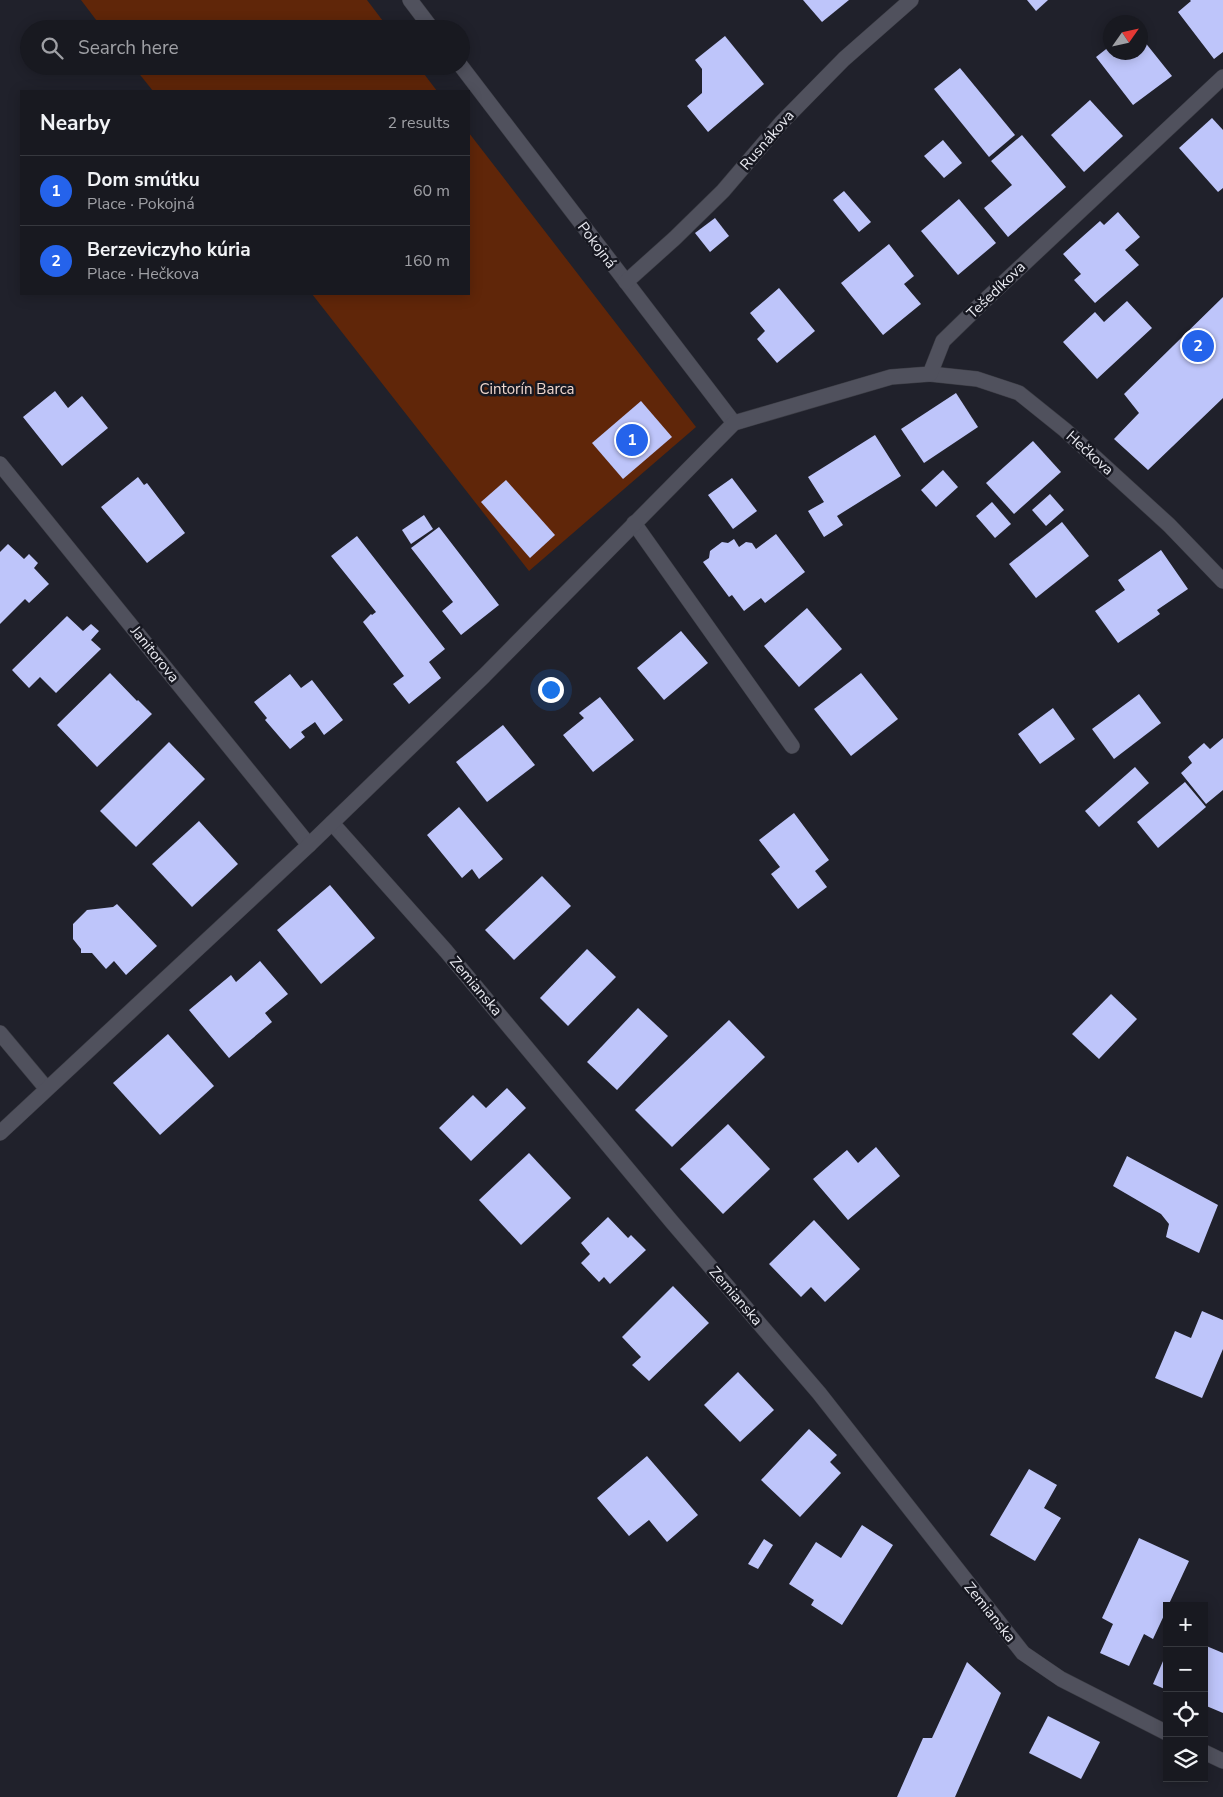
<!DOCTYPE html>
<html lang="en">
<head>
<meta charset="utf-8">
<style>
	:root { --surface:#181920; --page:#212229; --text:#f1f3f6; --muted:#9fa0a5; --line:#36383e; --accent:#2563eb }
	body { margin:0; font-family:"Nunito Sans",sans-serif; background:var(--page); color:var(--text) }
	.controls { position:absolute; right:15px; bottom:15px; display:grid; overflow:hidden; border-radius:0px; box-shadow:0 2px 12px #0003 }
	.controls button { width:45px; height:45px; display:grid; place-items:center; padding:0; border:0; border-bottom:1px solid var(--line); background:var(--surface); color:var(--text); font:25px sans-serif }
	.compass { position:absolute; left:1103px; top:15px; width:45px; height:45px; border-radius:50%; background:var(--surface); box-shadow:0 2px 12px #0003; rotate:56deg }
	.you { position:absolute; left:550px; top:689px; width:18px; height:18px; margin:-12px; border:4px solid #fff; border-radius:50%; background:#1a73e8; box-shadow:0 0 0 8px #1a73e833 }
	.badge { display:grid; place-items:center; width:32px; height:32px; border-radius:50%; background:var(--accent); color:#fff; font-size:16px; font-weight:700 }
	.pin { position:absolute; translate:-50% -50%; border:2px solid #fff; box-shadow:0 1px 5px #0006 }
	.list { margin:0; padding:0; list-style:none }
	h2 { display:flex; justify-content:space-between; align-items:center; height:65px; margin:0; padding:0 20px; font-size:21px }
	h2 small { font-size:16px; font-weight:400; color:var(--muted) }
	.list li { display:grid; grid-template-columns:32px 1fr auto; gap:15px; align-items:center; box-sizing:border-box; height:70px; padding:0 20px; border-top:1px solid var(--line) }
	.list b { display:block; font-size:19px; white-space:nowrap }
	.list p { margin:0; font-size:16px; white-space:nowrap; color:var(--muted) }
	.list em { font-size:16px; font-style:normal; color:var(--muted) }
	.icon { flex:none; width:28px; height:28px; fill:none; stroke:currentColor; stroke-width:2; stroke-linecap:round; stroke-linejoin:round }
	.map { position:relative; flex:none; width:1223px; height:1797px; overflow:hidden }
	.search { position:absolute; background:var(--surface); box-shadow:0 2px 12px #0003; left:20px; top:20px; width:450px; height:55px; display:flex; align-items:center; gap:12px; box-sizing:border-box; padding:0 18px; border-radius:28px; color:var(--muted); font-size:19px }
	.panel { position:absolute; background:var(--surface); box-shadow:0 2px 12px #0003; left:20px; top:90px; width:450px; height:205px; border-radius:0px }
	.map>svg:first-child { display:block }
	.green { fill:#602609 }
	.building { fill:#bec5fa }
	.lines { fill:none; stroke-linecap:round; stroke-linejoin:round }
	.minor-casing { stroke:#3b3c44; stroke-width:16 }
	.minor { stroke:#50515d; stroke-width:15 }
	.labels { text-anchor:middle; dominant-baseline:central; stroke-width:5; stroke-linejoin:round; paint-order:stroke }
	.street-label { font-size:15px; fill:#e8e9f0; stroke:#171821 }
	.park-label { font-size:15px; fill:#efd6cc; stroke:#171821 }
</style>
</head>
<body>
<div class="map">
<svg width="1223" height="1797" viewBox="0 0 1223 1797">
	<rect width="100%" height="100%" fill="#20212b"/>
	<g class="green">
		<path d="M81,0H367L389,29H103Z"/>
		<path d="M133,66H418L437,91H153Z"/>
		<path d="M469,133L696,427L529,571L312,294H469Z"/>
	</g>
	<g class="building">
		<path d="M803,0H849L822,22Z"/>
		<path d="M1027,0H1048L1036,11Z"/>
		<path d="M1190,0H1223V52L1214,59L1178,12L1191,1Z"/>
		<path d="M725,36L764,84L708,132L687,106L702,93V69L695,60Z"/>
		<path d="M1140,36L1172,76L1133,105L1096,57L1110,46V52H1140Z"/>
		<path d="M960,68L1015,135L989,157L934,89Z"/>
		<path d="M1090,100L1123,136L1084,172L1051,135Z"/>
		<path d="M1212,118L1223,130V188L1218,192L1179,148Z"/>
		<path d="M1022,135L1066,187L1008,237L984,208L1012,185L991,161Z"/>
		<path d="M943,140L962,163L944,178L924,156Z"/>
		<path d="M844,191L871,222L859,232L833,200Z"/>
		<path d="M959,199L996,243L958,275L921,231Z"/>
		<path d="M1118,212L1140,237L1125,250L1139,265L1095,303L1074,280L1081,274L1063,254L1100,221L1104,225Z"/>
		<path d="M715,218L729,236L710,252L695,233Z"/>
		<path d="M889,244L914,276L904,284L921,304L883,335L841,283Z"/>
		<path d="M779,288L815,331L777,363L757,339L765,331L750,313Z"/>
		<path d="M1223,297V398L1148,470L1114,439L1139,413L1124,394Z"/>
		<path d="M1127,301L1152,328L1097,379L1063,342L1095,312L1104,322Z"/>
		<path d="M55,391L68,408L82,396L108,428L62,466L23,417Z"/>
		<path d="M956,393L978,427L924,463L901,429Z"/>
		<path d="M641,401L672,437L623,479L592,443Z"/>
		<path d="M875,435L901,476L837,516L843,525L824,537L808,511L824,502L808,477Z"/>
		<path d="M1033,441L1061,472L1014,514L986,483Z"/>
		<path d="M943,470L958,487L936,507L921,490Z"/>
		<path d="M138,477L144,485L147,483L185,533L147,563L101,507Z"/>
		<path d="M732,478L757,511L733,529L708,495Z"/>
		<path d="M506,480L555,535L530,558L481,502Z"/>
		<path d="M1050,494L1064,510L1046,526L1032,510Z"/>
		<path d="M992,502L1011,524L995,538L976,516Z"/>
		<path d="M424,515L433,529L411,544L402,530Z"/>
		<path d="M1062,522L1089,556L1036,598L1009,564Z"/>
		<path d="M439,527L499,605L461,635L442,611L453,602L411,548Z"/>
		<path d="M776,534L805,572L765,603L761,598L744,611L732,595L729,597L703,562L709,558L710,551L722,542L728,543L734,539L739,547L746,542L752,543L756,549Z"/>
		<path d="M357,536L445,649L429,662L441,678L409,704L393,684L404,676L363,622L371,614L372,615L376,612L331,556Z"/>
		<path d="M8,544L24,559L29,554L38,563L34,568L49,584L29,603L25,599L0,624V552Z"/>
		<path d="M1161,550L1188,589L1157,610L1160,614L1118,643L1095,611L1125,590L1118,580Z"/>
		<path d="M807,608L842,649L799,687L764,646Z"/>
		<path d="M67,616L83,631L91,624L99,631L91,640L101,649L56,693L40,677L29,688L12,670Z"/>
		<path d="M681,631L708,663L664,700L637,668Z"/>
		<path d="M110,673L137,701L138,700L152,714L97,767L57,725Z"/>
		<path d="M861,673L898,719L851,756L814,709Z"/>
		<path d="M290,674L301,688L312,680L343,720L324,735L315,722L301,732L305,737L290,749L265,720L267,718L254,702Z"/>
		<path d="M1139,694L1161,723L1114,759L1092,729Z"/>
		<path d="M600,697L634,740L593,772L563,735L584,718L579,713Z"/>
		<path d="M1053,708L1075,739L1040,764L1018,734Z"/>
		<path d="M503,725L535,765L487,802L456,762Z"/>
		<path d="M1223,738V790L1206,804L1181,773L1192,763L1188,757L1204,743L1210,749Z"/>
		<path d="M169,742L205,779L136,847L100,811Z"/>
		<path d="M1135,767L1149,783L1099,827L1085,811Z"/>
		<path d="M1185,782L1206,807L1158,848L1137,822Z"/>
		<path d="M459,807L503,859L479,879L472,869L462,878L427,835Z"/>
		<path d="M794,813L829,860L815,871L827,887L798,909L771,874L780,867L759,840Z"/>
		<path d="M199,821L238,864L192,907L152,864Z"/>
		<path d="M542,876L571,906L514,960L485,930Z"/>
		<path d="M330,885L375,938L321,984L277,930Z"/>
		<path d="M117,904L157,946L126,975L114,961L106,969L92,953H81V949L73,939V924L87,910L113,907Z"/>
		<path d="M587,949L616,977L568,1026L540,998Z"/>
		<path d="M260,961L288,994L265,1013L272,1022L229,1058L189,1010L231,975L236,982Z"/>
		<path d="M1111,994L1137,1019L1099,1059L1072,1034Z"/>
		<path d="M638,1008L668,1036L617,1090L587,1062Z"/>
		<path d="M729,1020L765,1057L672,1147L635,1110Z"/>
		<path d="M168,1034L214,1086L160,1135L113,1083Z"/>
		<path d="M507,1088L526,1108L471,1161L439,1128L473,1095L486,1108Z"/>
		<path d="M728,1124L770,1169L723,1214L680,1169Z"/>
		<path d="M876,1147L900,1176L848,1220L813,1179L847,1150L858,1163Z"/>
		<path d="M529,1153L571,1198L521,1245L479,1200Z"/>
		<path d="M1127,1156L1218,1205L1199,1253L1166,1237L1169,1224L1161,1214L1113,1186Z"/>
		<path d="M608,1217L628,1238L631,1235L646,1250L610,1284L604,1277L599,1282L581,1263L590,1254L581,1243Z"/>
		<path d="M814,1220L860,1269L825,1302L811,1287L801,1297L769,1264Z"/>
		<path d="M673,1286L709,1323L649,1381L632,1365L641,1357L622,1337Z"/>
		<path d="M1202,1311L1223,1320V1349L1202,1398L1155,1378L1175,1331L1191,1338Z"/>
		<path d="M738,1372L774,1410L740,1442L704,1405Z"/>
		<path d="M809,1429L837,1455L830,1462L841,1473L800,1517L761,1480Z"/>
		<path d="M647,1456L698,1515L667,1542L649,1520L629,1536L597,1498Z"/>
		<path d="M1029,1469L1057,1485L1044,1508L1061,1518L1035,1561L990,1535Z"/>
		<path d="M862,1525L893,1545L842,1625L811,1605L814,1600L789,1584L816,1542L841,1558Z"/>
		<path d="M1139,1538L1189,1561L1168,1606H1167V1609L1153,1639L1144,1634L1129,1666L1100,1653L1113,1624L1102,1618Z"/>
		<path d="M764,1539L773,1545L758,1569L748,1564Z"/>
		<path d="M1204,1645L1223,1653V1713L1204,1705Z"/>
		<path d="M1167,1652V1690L1153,1684Z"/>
		<path d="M967,1662L1001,1693L955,1797H897L923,1738H932Z"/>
		<path d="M1048,1716L1100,1742L1081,1779L1029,1753Z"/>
	</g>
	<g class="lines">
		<g class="minor-casing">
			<g id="minor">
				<path d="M410,0L432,29"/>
				<path d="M461,66L734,423"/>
				<path d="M626,282L675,238L723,191L782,122L844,59L911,0"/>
				<path d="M930,374L977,379L1019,393L1065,430L1169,525L1223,581"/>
				<path d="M0,464L309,845"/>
				<path d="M634,523L792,746"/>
				<path d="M332,823L446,951L672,1222L819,1393L1023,1653L1061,1679L1167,1733"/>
				<path d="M0,1033L46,1088"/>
				<path d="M0,1133L309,845L484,676L734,423L891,377L930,374L943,341L981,304L1223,77"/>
				<path d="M1204,1752L1223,1761"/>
			</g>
		</g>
		<use href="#minor" class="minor"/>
	</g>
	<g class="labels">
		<g class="street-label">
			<text transform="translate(767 140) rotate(-49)">Rusnákova</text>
			<text transform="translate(597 245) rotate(53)">Pokojná</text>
			<text transform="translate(996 290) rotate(-44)">Tešedíkova</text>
			<text transform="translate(1090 453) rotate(42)">Hečkova</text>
			<text transform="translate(155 654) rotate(51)">Janitorova</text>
			<text transform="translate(476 986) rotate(50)">Zemianska</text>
			<text transform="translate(736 1296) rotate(49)">Zemianska</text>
			<text transform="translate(990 1612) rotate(51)">Zemianska</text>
		</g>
		<g class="park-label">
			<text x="527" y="389">Cintorín Barca</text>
		</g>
	</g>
</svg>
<div class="controls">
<button>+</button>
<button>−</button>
<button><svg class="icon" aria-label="locate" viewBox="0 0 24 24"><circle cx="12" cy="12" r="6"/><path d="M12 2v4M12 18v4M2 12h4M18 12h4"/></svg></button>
<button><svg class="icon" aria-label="layers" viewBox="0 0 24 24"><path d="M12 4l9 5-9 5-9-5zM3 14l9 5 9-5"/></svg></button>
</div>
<svg class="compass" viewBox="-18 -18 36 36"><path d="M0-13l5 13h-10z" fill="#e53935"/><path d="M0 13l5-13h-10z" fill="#9fa0a5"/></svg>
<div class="you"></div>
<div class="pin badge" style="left:632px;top:440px">1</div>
<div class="pin badge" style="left:1198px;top:346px">2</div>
<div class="search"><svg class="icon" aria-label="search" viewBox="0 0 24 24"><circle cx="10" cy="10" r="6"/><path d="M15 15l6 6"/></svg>Search here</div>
<section class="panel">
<h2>Nearby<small>2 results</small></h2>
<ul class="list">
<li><span class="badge">1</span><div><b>Dom smútku</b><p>Place · Pokojná</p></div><em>60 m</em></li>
<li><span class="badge">2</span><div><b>Berzeviczyho kúria</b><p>Place · Hečkova</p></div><em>160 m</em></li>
</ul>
</section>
</div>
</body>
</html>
